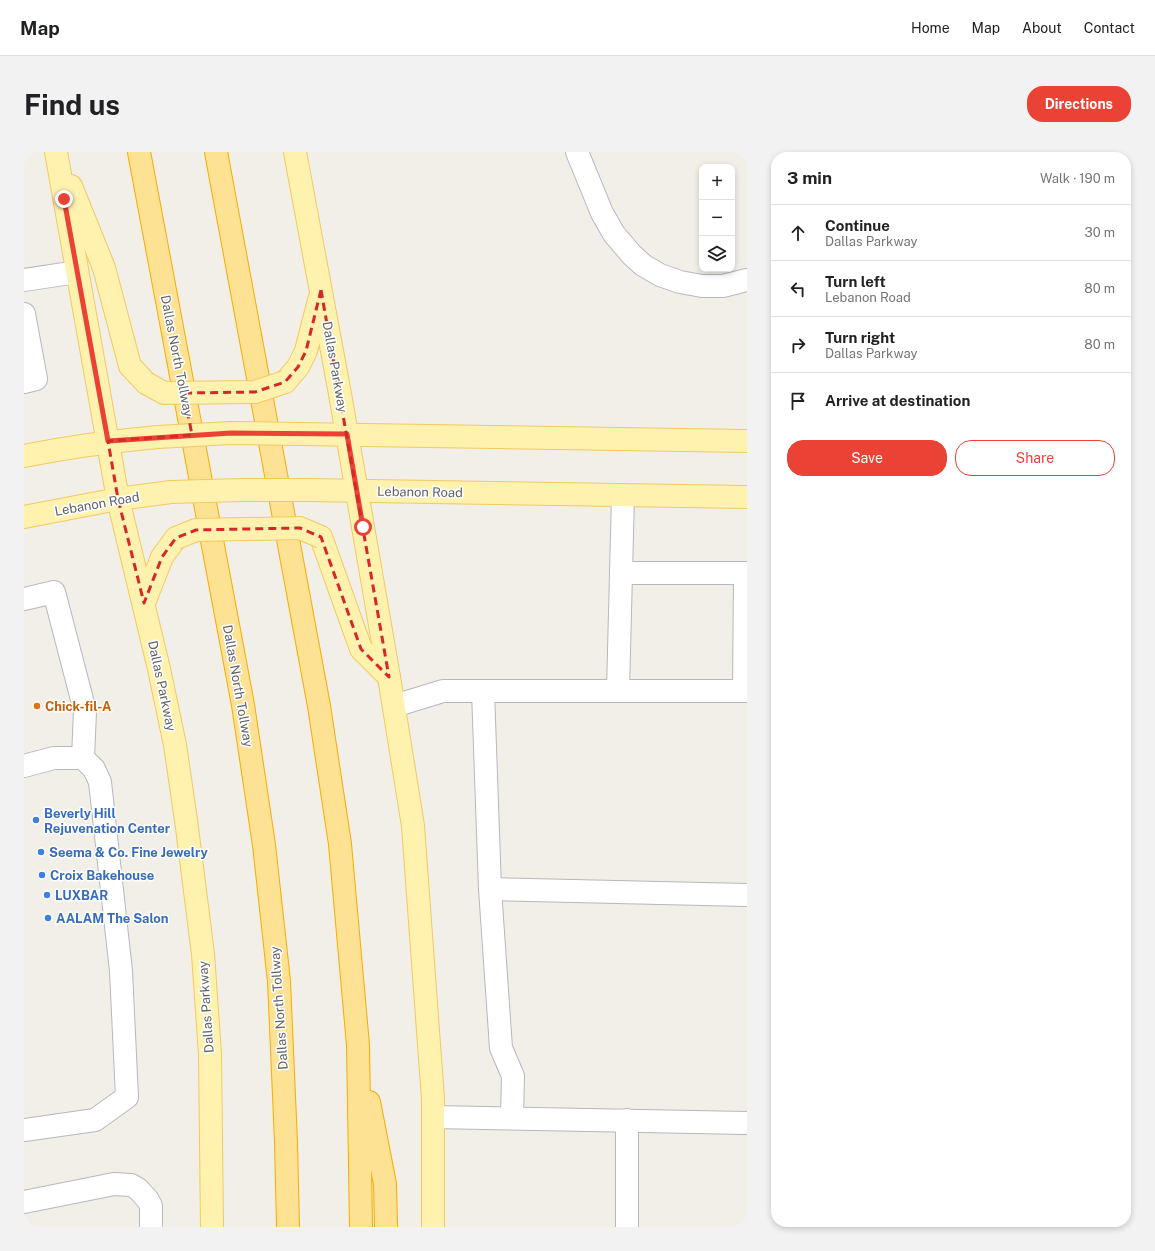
<!DOCTYPE html>
<html lang="en">
<head>
<meta charset="utf-8">
<style>
	:root { --surface:#fff; --page:#f2f2f2; --text:#202124; --muted:#757577; --line:#e0e0e0; --accent:#ea4335 }
	body { margin:0; font-family:"Public Sans",sans-serif; background:var(--page); color:var(--text) }
	.controls { position:absolute; right:12px; top:12px; display:grid; overflow:hidden; border-radius:8px; box-shadow:0 2px 6px #0003 }
	.controls button { width:36px; height:36px; display:grid; place-items:center; padding:0; border:0; border-bottom:1px solid var(--line); background:var(--surface); color:var(--text); font:20px sans-serif }
	.stop { position:absolute; width:12px; height:12px; margin:-9px; border:3px solid #ea4335; border-radius:50%; background:#fff }
	.stop.end { background:#ea4335; border-color:#fff; box-shadow:0 1px 4px #0008 }
	.list { margin:0; padding:0; list-style:none }
	h2 { display:flex; justify-content:space-between; align-items:center; height:52px; margin:0; padding:0 16px; font-size:17px }
	h2 small { font-size:13px; font-weight:400; color:var(--muted) }
	.list li { display:grid; grid-template-columns:26px 1fr auto; gap:12px; align-items:center; box-sizing:border-box; height:56px; padding:0 16px; border-top:1px solid var(--line) }
	.list b { display:block; font-size:15px; white-space:nowrap }
	.list p { margin:0; font-size:13px; white-space:nowrap; color:var(--muted) }
	.list em { font-size:13px; font-style:normal; color:var(--muted) }
	.actions { display:flex; gap:8px; padding:12px 16px }
	.actions a { flex:1; padding:9px 0; border:1px solid var(--accent); border-radius:16px; text-align:center; font-size:14px; color:var(--accent) }
	.actions .main { background:var(--accent); color:#fff }
	.icon { flex:none; width:22px; height:22px; fill:none; stroke:currentColor; stroke-width:2; stroke-linecap:round; stroke-linejoin:round }
	.map { position:relative; flex:none; width:723px; height:1075px; overflow:hidden; border-radius:16px }
	header { display:flex; align-items:center; gap:24px; box-sizing:border-box; height:56px; padding:0 20px; background:var(--surface); border-bottom:1px solid var(--line) }
	header strong { font-size:19px }
	nav { display:flex; gap:22px; margin-inline-start:auto; font-size:14px }
	.intro { display:flex; align-items:center; justify-content:space-between; box-sizing:border-box; height:96px; padding:0 24px }
	h1 { margin:0; font-size:28px }
	.button { padding:10px 18px; border-radius:16px; background:var(--accent); color:#fff; font-size:14px; font-weight:700 }
	main { display:flex; gap:24px; padding:0 24px }
	aside { flex:1; background:var(--surface); border-radius:16px; box-shadow:0 2px 6px #0003 }
	.map>svg:first-child { display:block }
	.lines { fill:none; stroke-linecap:round; stroke-linejoin:round }
	.minor-casing { stroke:#b5b8bc; stroke-width:24 }
	.major-casing { stroke:#f2c960; stroke-width:24 }
	.highway-casing { stroke:#f9ab00; stroke-width:24 }
	.minor { stroke:#fff; stroke-width:22 }
	.major { stroke:#fff2af; stroke-width:22 }
	.highway { stroke:#fde293; stroke-width:22 }
	.major-bridge-casing { stroke:#f2c960; stroke-width:24; stroke-linecap:butt }
	.major-bridge { stroke:#fff2af; stroke-width:22 }
	.route { stroke:#ea4335; stroke-width:5 }
	.marked { fill:none; stroke:#d62828; stroke-width:3; stroke-dasharray:8 5; stroke-linejoin:round }
	.food-dot { fill:#e8710a; stroke:#fff; stroke-width:1.5 }
	.shop-dot { fill:#3f7fe0; stroke:#fff; stroke-width:1.5 }
	.labels { text-anchor:middle; dominant-baseline:central; stroke-width:3; stroke-linejoin:round; paint-order:stroke }
	.street-label { font-size:13px; fill:#5f6368; stroke:#fff }
	.food-label { font-size:13px; font-weight:bold; fill:#c56008; stroke:#fff; text-anchor:start }
	.shop-label { font-size:13px; font-weight:bold; fill:#366cbe; stroke:#fff; text-anchor:start }
</style>
</head>
<body>
<header>
<strong>Map</strong>
<nav><a>Home</a><a>Map</a><a>About</a><a>Contact</a></nav>
</header>
<div class="intro"><h1>Find us</h1><a class="button">Directions</a></div>
<main>
<div class="map">
<svg width="723" height="1075" viewBox="0 0 723 1075">
	<rect width="100%" height="100%" fill="#f1efe8"/>
	<g class="lines">
		<g class="minor-casing">
			<g id="minor">
				<path d="M553,0L578,61L590,82L608,103L619,113L636,123L656,130L678,134H699L723,128"/>
				<path d="M0,128L53,120"/>
				<path d="M0,162L12,227L0,230"/>
				<path d="M597,421H723"/>
				<path d="M0,447L30,440L61,559L59,606"/>
				<path d="M459,539L466,737L477,896L489,924L488,966"/>
				<path d="M594,539L599,343"/>
				<path d="M720,539L721,421"/>
				<path d="M370,554L419,539H723"/>
				<path d="M0,614L30,606H59L70,617L76,630L97,819L103,945L71,968L0,978"/>
				<path d="M466,737L723,743"/>
				<path d="M409,965L723,971"/>
				<path d="M0,1050L90,1032L107,1033L114,1037L124,1048L127,1054V1075"/>
				<path d="M603,1075V968"/>
			</g>
		</g>
		<g class="major-casing">
			<g id="major">
				<path d="M32,0L94,347L135,517L151,593L162,668L179,802L186,902L188,1075"/>
				<path d="M271,0L316,242L365,525L389,674L409,947V1075"/>
				<path d="M47,34L80,116L106,214L122,231"/>
				<path d="M261,230L274,215L282,199L295,148"/>
				<path d="M276,282L723,289"/>
				<path d="M0,304C45,295 89,289 134,285"/>
				<path d="M284,338L723,345"/>
				<path d="M0,365L94,347L147,340"/>
				<path d="M297,385L337,497L365,525"/>
				<path d="M120,451L138,405L152,386"/>
			</g>
		</g>
		<g class="highway-casing">
			<g id="highway">
				<path d="M115,0L219,553L240,693L255,829L262,990L264,1075"/>
				<path d="M192,0L295,554L316,692L334,893L337,1075"/>
				<path d="M345,950L361,1032L362,1075"/>
			</g>
		</g>
		<use href="#minor" class="minor"/>
		<use href="#major" class="major"/>
		<use href="#highway" class="highway"/>
		<g class="major-bridge-casing">
			<g id="major-bridge">
				<path d="M122,231L140,241L231,240L261,230"/>
				<path d="M134,285L207,281L276,282"/>
				<path d="M147,340L218,338H284"/>
				<path d="M152,386L172,378L276,376L297,385"/>
			</g>
		</g>
		<use href="#major-bridge" class="major-bridge"/>
	</g>
	<g class="lines">
		<path class="route" d="M40,47L84,289L207,281L323,282L339,375"/>
	</g>
	<path class="marked" d="M297,138L365,525L337,497L297,385L276,376L172,378L152,386L138,405L120,451L94,347L84,289L168,283L160,241L231,240L261,230L274,215L282,199Z"/>
	<circle class="food-dot" cx="13" cy="554" r="4"/>
	<g class="shop-dot">
		<circle cx="12" cy="668" r="4"/>
		<circle cx="17" cy="700" r="4"/>
		<circle cx="18" cy="723" r="4"/>
		<circle cx="23" cy="743" r="4"/>
		<circle cx="24" cy="766" r="4"/>
	</g>
	<g class="labels">
		<g class="street-label">
			<text transform="translate(153 204) rotate(79)">Dallas North Tollway</text>
			<text transform="translate(311 215) rotate(80)">Dallas Parkway</text>
			<text transform="translate(396 340) rotate(1)">Lebanon Road</text>
			<text transform="translate(73 352) rotate(-10)">Lebanon Road</text>
			<text transform="translate(138 534) rotate(78)">Dallas Parkway</text>
			<text transform="translate(214 534) rotate(80)">Dallas North Tollway</text>
			<text transform="translate(182 855) rotate(-94)">Dallas Parkway</text>
			<text transform="translate(255 856) rotate(-94)">Dallas North Tollway</text>
		</g>
		<g class="food-label">
			<text x="21" y="554">Chick-fil-A</text>
		</g>
		<g class="shop-label">
			<text x="20" y="661">Beverly Hill<tspan x="20" dy="15">Rejuvenation Center</tspan></text>
			<text x="25" y="700">Seema &amp; Co. Fine Jewelry</text>
			<text x="26" y="723">Croix Bakehouse</text>
			<text x="31" y="743">LUXBAR</text>
			<text x="32" y="766">AALAM The Salon</text>
		</g>
	</g>
</svg>
<div class="controls">
<button>+</button>
<button>−</button>
<button><svg class="icon" aria-label="layers" viewBox="0 0 24 24"><path d="M12 4l9 5-9 5-9-5zM3 14l9 5 9-5"/></svg></button>
</div>
<div class="stop" style="left:339px;top:375px"></div>
<div class="stop end" style="left:40px;top:47px"></div>
</div>
<aside>
<h2>3 min<small>Walk · 190 m</small></h2>
<ul class="list">
<li><svg class="icon" aria-label="ahead" viewBox="0 0 24 24"><path d="M12 20V5M6 11l6-6 6 6"/></svg><div><b>Continue</b><p>Dallas Parkway</p></div><em>30 m</em></li>
<li><svg class="icon" aria-label="left" viewBox="0 0 24 24"><path d="M17 20v-9H6M10 6l-5 5 5 5"/></svg><div><b>Turn left</b><p>Lebanon Road</p></div><em>80 m</em></li>
<li><svg class="icon" aria-label="right" viewBox="0 0 24 24"><path d="M7 20v-9h11M14 6l5 5-5 5"/></svg><div><b>Turn right</b><p>Dallas Parkway</p></div><em>80 m</em></li>
<li><svg class="icon" aria-label="arrive" viewBox="0 0 24 24"><path d="M6 21V4h12l-3 4 3 4H6"/></svg><div><b>Arrive at destination</b></div></li>
</ul>
<div class="actions"><a class="main">Save</a><a>Share</a></div>
</aside>
</main>
</body>
</html>
